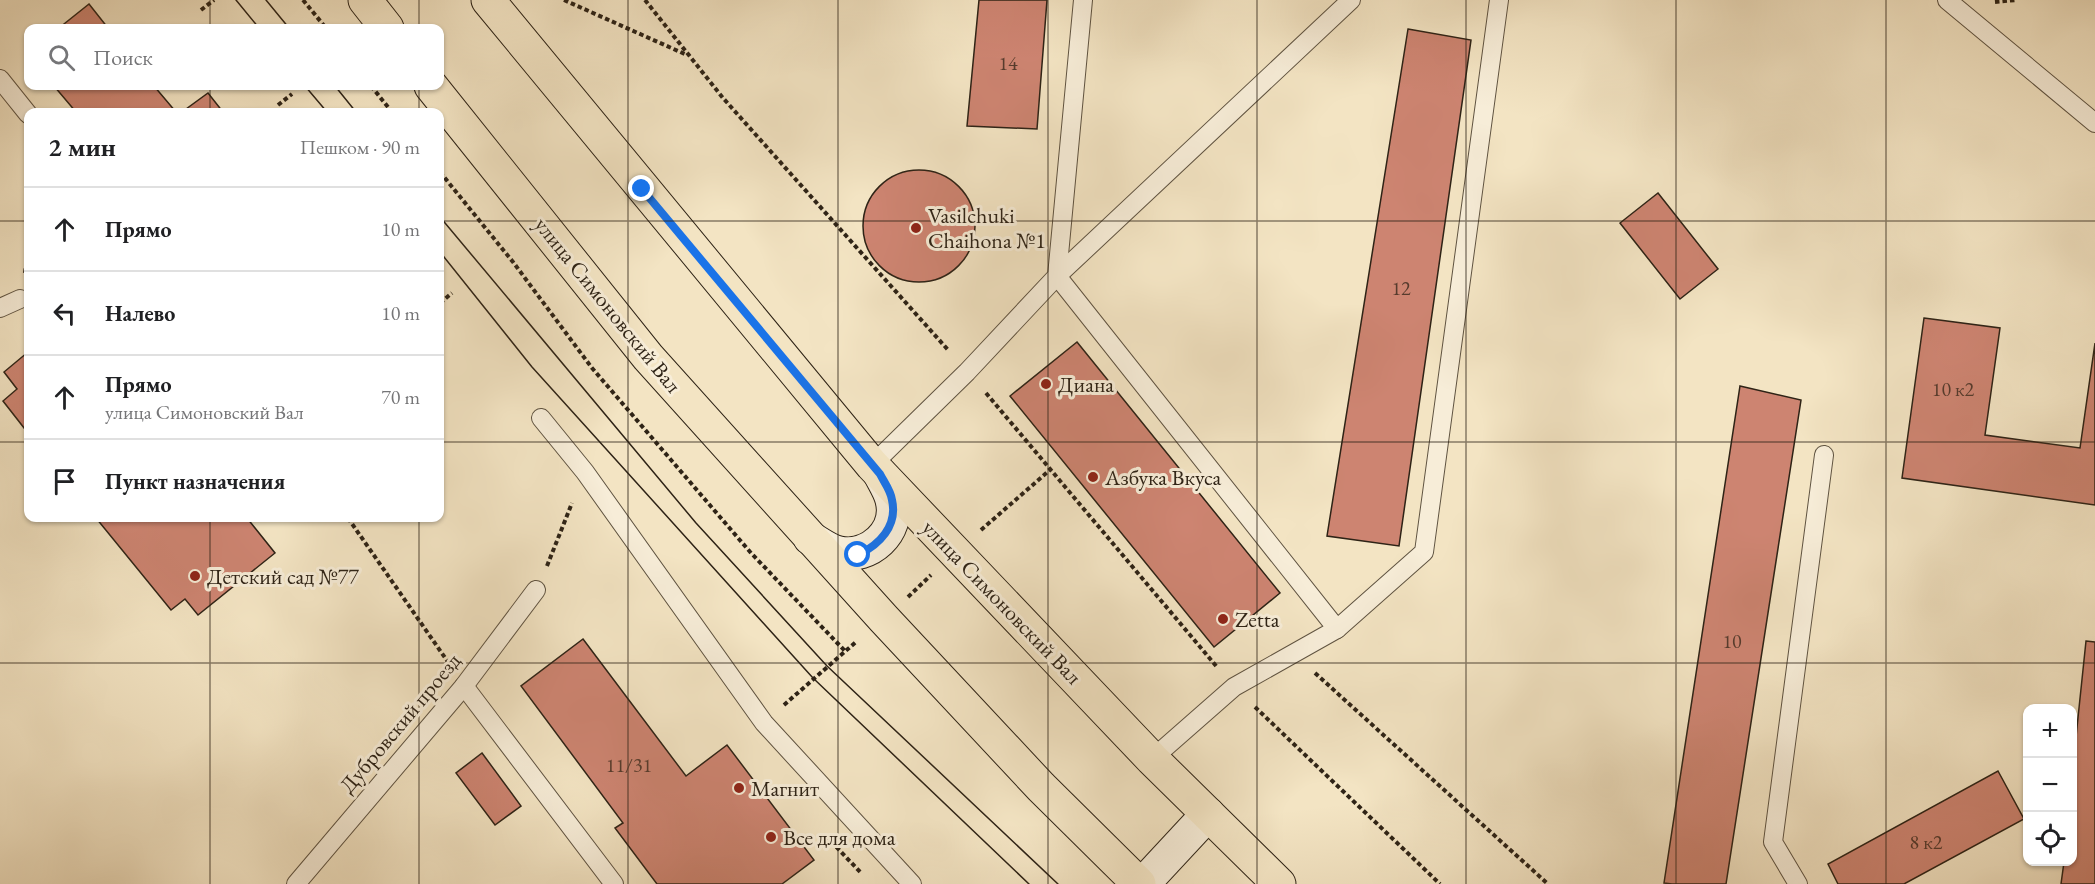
<!DOCTYPE html>
<html lang="ru">
<head>
<meta charset="utf-8">
<style>
	:root { --surface:#fff; --page:#f2f2f2; --text:#202124; --muted:#757577; --line:#e0e0e0 }
	body { margin:0; font-family:"EB Garamond",serif; background:var(--page); color:var(--text) }
	.controls { position:absolute; right:18px; bottom:18px; display:grid; overflow:hidden; border-radius:12px; box-shadow:0 2px 4px #0004 }
	.controls button { width:54px; height:54px; display:grid; place-items:center; padding:0; border:0; border-bottom:2px solid var(--line); background:var(--surface); color:var(--text); font:30px sans-serif }
	.stop { position:absolute; width:18px; height:18px; margin:-14px; border:4px solid #1a73e8; border-radius:50%; background:#fff }
	.stop.end { background:#1a73e8; border-color:#fff; box-shadow:0 2px 6px #0008 }
	.list { margin:0; padding:0; list-style:none }
	h2 { display:flex; justify-content:space-between; align-items:center; height:78px; margin:0; padding:0 24px; font-size:26px }
	h2 small { font-size:20px; font-weight:400; color:var(--muted) }
	.list li { display:grid; grid-template-columns:39px 1fr auto; gap:18px; align-items:center; box-sizing:border-box; height:84px; padding:0 24px; border-top:2px solid var(--line) }
	.list b { display:block; font-size:22px; white-space:nowrap }
	.list p { margin:0; font-size:20px; white-space:nowrap; color:var(--muted) }
	.list em { font-size:20px; font-style:normal; color:var(--muted) }
	.icon { flex:none; width:33px; height:33px; fill:none; stroke:currentColor; stroke-width:2; stroke-linecap:round; stroke-linejoin:round }
	.map { position:relative; flex:none; width:2095px; height:884px; overflow:hidden }
	.search { position:absolute; background:var(--surface); box-shadow:0 2px 4px #0004; left:24px; top:24px; width:420px; height:66px; display:flex; align-items:center; gap:15px; box-sizing:border-box; padding:0 21px; border-radius:12px; color:var(--muted); font-size:22px }
	.panel { position:absolute; background:var(--surface); box-shadow:0 2px 4px #0004; left:24px; top:108px; width:420px; height:414px; border-radius:12px }
	.map>svg:first-child { display:block }
	.building { fill:#cd8471; stroke:#2e2316; stroke-width:1.5 }
	.lines { fill:none; stroke-linecap:round; stroke-linejoin:round }
	.lane-casing { stroke:#5f5341; stroke-width:20 }
	.secondary-casing { stroke:#2e2316; stroke-width:35 }
	.primary-casing { stroke:#2e2316; stroke-width:35 }
	.path { stroke:#2e2316; stroke-width:4; stroke-dasharray:4.5 3; stroke-linecap:butt }
	.lane { stroke:#f7edd8; stroke-width:18 }
	.secondary { stroke:#f7edd8; stroke-width:33 }
	.primary { stroke:#f3e4c3; stroke-width:33 }
	.tram { stroke:#2e2316; stroke-width:1.5 }
	.route { stroke:#1a73e8; stroke-width:8 }
	.grid { fill:none; stroke:#2e2316; stroke-width:1.5; stroke-opacity:0.55 }
	.poi-dot { fill:#8f2418; stroke:#f7edd8; stroke-width:2 }
	.labels { text-anchor:middle; dominant-baseline:central; stroke-width:6; stroke-linejoin:round; paint-order:stroke }
	.number-label { font-size:20px; fill:#563b2d }
	.poi-label { font-size:22px; fill:#2e2316; stroke:#f7edd8; text-anchor:start }
	.street-label { font-size:22px; fill:#2e2316; stroke:#f7edd8 }
</style>
</head>
<body>
<div class="map">
<svg width="2095" height="884" viewBox="0 0 2095 884">
	<rect width="100%" height="100%" fill="#f3e4c3"/>
	<filter id="stains"><feTurbulence type="fractalNoise" baseFrequency=".00333" numOctaves="4"/><feColorMatrix values="0 0 0 0 .2 0 0 0 0 .09 0 0 0 0 .02 0 0 0 .5 -.17"/></filter>
	<radialGradient id="worn" r=".72"><stop offset=".6" stop-color="#630" stop-opacity="0"/><stop offset="1" stop-color="#630" stop-opacity=".3"/></radialGradient>
	<g class="building">
		<path d="M979,0H1047L1037,129L967,126Z"/>
		<path d="M89,4L108,28H59Z"/>
		<path d="M1408,29L1471,40L1399,546L1327,536Z"/>
		<path d="M54,86H154L176,112H76Z"/>
		<path d="M208,93L223,112H182Z"/>
		<circle cx="919" cy="226" r="56"/>
		<path d="M1658,193L1718,269L1680,299L1620,223Z"/>
		<path d="M1924,318L2000,328L1985,435L2080,448L2095,343V505L1902,478Z"/>
		<path d="M1077,342L1280,593L1214,647L1010,396Z"/>
		<path d="M28,352V433L3,401L17,389L4,372Z"/>
		<path d="M1740,386L1801,400L1726,884H1672L1664,883Z"/>
		<path d="M96,518H247L275,553L198,615L185,599L171,610Z"/>
		<path d="M583,639L686,776L727,745L814,860L782,884H657L615,828L623,823L521,686Z"/>
		<path d="M2086,641L2095,642V884H2061L2064,862H2072V775Z"/>
		<path d="M482,753L521,806L495,825L456,773Z"/>
		<path d="M1998,771L2024,819L1904,884H1838L1828,864Z"/>
	</g>
	<g class="lines">
		<g class="lane-casing">
			<g id="lane">
				<path d="M1947,0L2095,123"/>
				<path d="M0,79L28,114"/>
				<path d="M0,308L20,299"/>
				<path d="M541,418L585,472L764,723L912,884"/>
				<path d="M872,465L967,372L1057,276L1083,0"/>
				<path d="M1337,629L1424,552L1499,0"/>
				<path d="M464,686L614,884"/>
				<path d="M1152,759L1234,687L1337,629L1057,276L1351,0"/>
				<path d="M296,884L464,686L536,590"/>
				<path d="M1798,884L1773,842L1824,455"/>
			</g>
		</g>
		<g class="secondary-casing">
			<g id="secondary">
				<path d="M810,538C819,543 829,551 839,553C869,559 900,532 892,500C890,491 884,482 880,474"/>
				<path d="M1143,884L1208,814"/>
			</g>
		</g>
		<g class="primary-casing">
			<g id="primary">
				<path d="M365,0L387,28"/>
				<path d="M488,0L872,465L1152,759L1279,884"/>
				<path d="M431,86L648,357L884,619L1041,787L1139,884"/>
			</g>
		</g>
		<g class="path">
			<path d="M303,0L326,28"/>
			<path d="M564,0L687,55"/>
			<path d="M645,0L723,98L949,351"/>
			<path d="M1995,2L2016,0"/>
			<path d="M201,10L214,0"/>
			<path d="M371,86L392,112"/>
			<path d="M278,105L292,94"/>
			<path d="M440,172L513,262L592,368L751,553L845,651"/>
			<path d="M25,273L28,250"/>
			<path d="M440,303L452,293"/>
			<path d="M986,393L1217,667"/>
			<path d="M348,518L448,662"/>
			<path d="M981,530L1051,469"/>
			<path d="M547,566L572,503"/>
			<path d="M908,597L931,575"/>
			<path d="M1315,673L1548,884"/>
			<path d="M784,705L857,641"/>
			<path d="M1255,707L1440,884"/>
			<path d="M826,836L862,874"/>
		</g>
		<use href="#lane" class="lane"/>
		<use href="#secondary" class="secondary"/>
		<use href="#primary" class="primary"/>
		<g class="tram">
			<path d="M236,0L259,28"/>
			<path d="M266,0L289,28"/>
			<path d="M305,86L327,112"/>
			<path d="M335,86L356,112"/>
			<path d="M440,217L696,523L827,666L1058,884"/>
			<path d="M440,252L532,367L813,678L1029,884"/>
		</g>
	</g>
	<g class="lines">
		<path class="route" d="M642,189L880,474C884,482 891,491 892,500C898,526 879,545 858,555"/>
	</g>
	<path class="grid" d="M210,0V28M419,0V28M628,0V884M838,0V884M1048,0V884M1257,0V884M1466,0V884M1676,0V884M1886,0V884M210,86V112M419,86V112M0,221H28M440,221H2095M0,442H28M440,442H2095M210,518V884M419,518V884M0,663H2095"/>
	<g class="poi-dot">
		<circle cx="916" cy="228" r="6"/>
		<circle cx="1046" cy="384" r="6"/>
		<circle cx="1093" cy="477" r="6"/>
		<circle cx="195" cy="576" r="6"/>
		<circle cx="1223" cy="619" r="6"/>
		<circle cx="739" cy="788" r="6"/>
		<circle cx="771" cy="837" r="6"/>
	</g>
	<g class="labels">
		<g class="number-label">
			<text x="1008" y="63">14</text>
			<text x="1401" y="288">12</text>
			<text x="1953" y="389">10 к2</text>
			<text x="1732" y="641">10</text>
			<text x="629" y="765">11/31</text>
			<text x="1926" y="842">8 к2</text>
		</g>
		<g class="poi-label">
			<text x="928" y="215">Vasilchuki<tspan x="928" dy="25">Chaihona №1</tspan></text>
			<text x="1058" y="384">Диана</text>
			<text x="1105" y="477">Азбука Вкуса</text>
			<text x="207" y="576">Детский сад №77</text>
			<text x="1235" y="619">Zetta</text>
			<text x="751" y="788">Магнит</text>
			<text x="783" y="837">Все для дома</text>
		</g>
		<g class="street-label">
			<text transform="translate(608 305) rotate(51)">улица Симоновский Вал</text>
			<text transform="translate(1002 602) rotate(46)">улица Симоновский Вал</text>
			<text transform="translate(400 723) rotate(-50)">Дубровский проезд</text>
		</g>
	</g>
	<rect width="100%" height="100%" filter="url(#stains)"/>
	<rect width="100%" height="100%" fill="url(#worn)"/>
</svg>
<div class="controls">
<button>+</button>
<button>−</button>
<button><svg class="icon" aria-label="locate" viewBox="0 0 24 24"><circle cx="12" cy="12" r="6"/><path d="M12 2v4M12 18v4M2 12h4M18 12h4"/></svg></button>
</div>
<div class="stop" style="left:858px;top:555px"></div>
<div class="stop end" style="left:642px;top:189px"></div>
<div class="search"><svg class="icon" aria-label="search" viewBox="0 0 24 24"><circle cx="10" cy="10" r="6"/><path d="M15 15l6 6"/></svg>Поиск</div>
<section class="panel">
<h2>2 мин<small>Пешком · 90 m</small></h2>
<ul class="list">
<li><svg class="icon" aria-label="ahead" viewBox="0 0 24 24"><path d="M12 20V5M6 11l6-6 6 6"/></svg><div><b>Прямо</b></div><em>10 m</em></li>
<li><svg class="icon" aria-label="left" viewBox="0 0 24 24"><path d="M17 20v-9H6M10 6l-5 5 5 5"/></svg><div><b>Налево</b></div><em>10 m</em></li>
<li><svg class="icon" aria-label="ahead" viewBox="0 0 24 24"><path d="M12 20V5M6 11l6-6 6 6"/></svg><div><b>Прямо</b><p>улица Симоновский Вал</p></div><em>70 m</em></li>
<li><svg class="icon" aria-label="arrive" viewBox="0 0 24 24"><path d="M6 21V4h12l-3 4 3 4H6"/></svg><div><b>Пункт назначения</b></div></li>
</ul>
</section>
</div>
</body>
</html>
